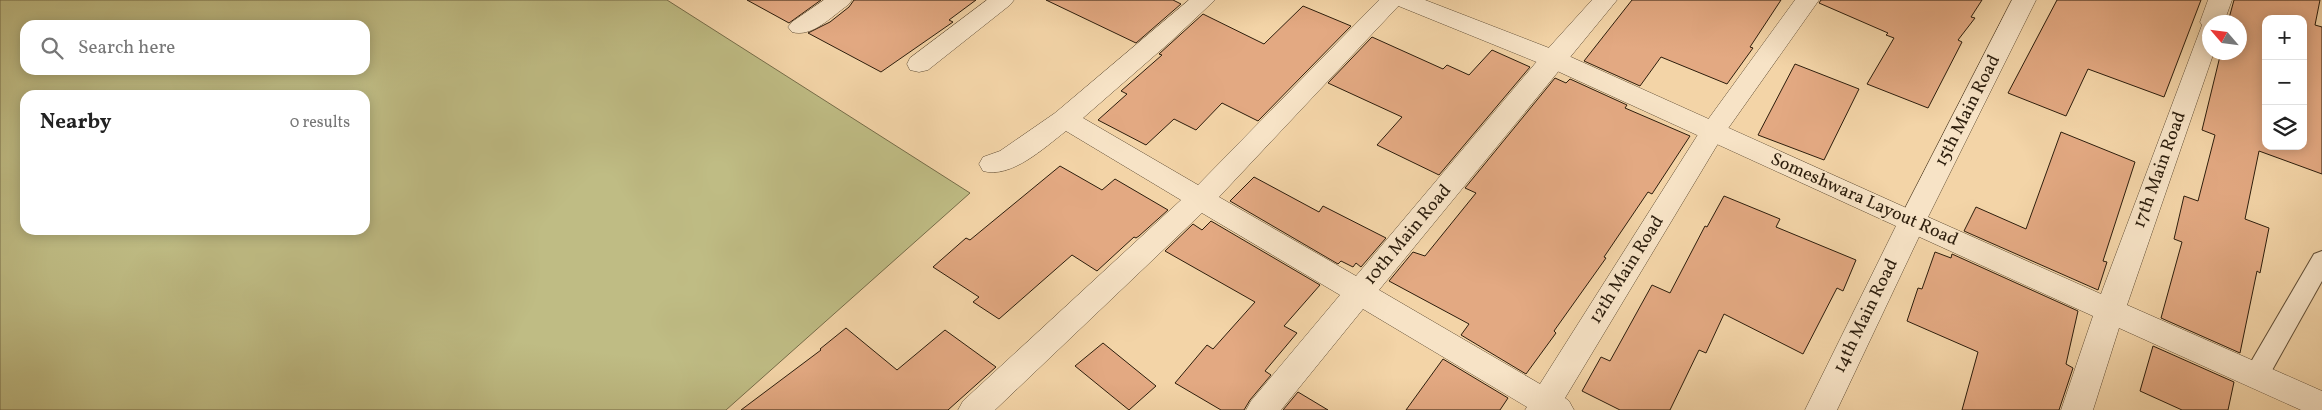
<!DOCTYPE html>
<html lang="en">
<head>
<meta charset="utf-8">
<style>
	:root { --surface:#fff; --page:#f2f2f2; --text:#222; --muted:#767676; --line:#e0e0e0 }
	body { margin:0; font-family:Vollkorn,serif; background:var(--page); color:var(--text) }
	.controls { position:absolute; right:15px; top:15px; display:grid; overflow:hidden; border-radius:10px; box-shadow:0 2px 12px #0003 }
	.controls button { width:45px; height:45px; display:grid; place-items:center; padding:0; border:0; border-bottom:1px solid var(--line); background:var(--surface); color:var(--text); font:25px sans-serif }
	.compass { position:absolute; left:2202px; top:15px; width:45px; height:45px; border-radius:50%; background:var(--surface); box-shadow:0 2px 12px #0003; rotate:298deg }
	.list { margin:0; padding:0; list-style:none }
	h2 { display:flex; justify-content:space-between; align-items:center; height:65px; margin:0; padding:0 20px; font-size:21px }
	h2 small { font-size:16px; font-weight:400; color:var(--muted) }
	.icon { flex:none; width:28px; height:28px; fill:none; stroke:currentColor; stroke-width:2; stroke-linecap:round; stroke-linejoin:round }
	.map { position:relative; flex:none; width:2322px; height:410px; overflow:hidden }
	.search { position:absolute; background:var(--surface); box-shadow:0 2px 12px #0003; left:20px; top:20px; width:350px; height:55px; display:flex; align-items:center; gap:12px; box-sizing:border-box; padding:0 18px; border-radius:15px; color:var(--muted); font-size:19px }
	.panel { position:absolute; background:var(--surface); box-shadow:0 2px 12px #0003; left:20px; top:90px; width:350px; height:145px; border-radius:15px }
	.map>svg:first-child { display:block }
	.green { fill:#bfbc84; stroke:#766c48; fill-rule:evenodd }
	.building { fill:#e3a982; stroke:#2c1d0c; fill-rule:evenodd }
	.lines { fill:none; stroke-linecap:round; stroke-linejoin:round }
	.service-casing { stroke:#5e4b33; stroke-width:2 }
	.minor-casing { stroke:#5e4b33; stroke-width:1 }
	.tertiary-casing { stroke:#5e4b33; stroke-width:1 }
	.service { fill:#f7e3c6; fill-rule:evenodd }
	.minor { fill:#f7e3c6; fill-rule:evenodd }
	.tertiary { fill:#f7e3c6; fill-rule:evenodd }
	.labels { text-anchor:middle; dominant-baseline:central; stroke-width:4; stroke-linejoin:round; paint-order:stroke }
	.street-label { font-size:18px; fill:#2c1d0c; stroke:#f7e3c6 }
</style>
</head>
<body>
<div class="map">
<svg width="2322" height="410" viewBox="0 0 2322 410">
	<rect width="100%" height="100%" fill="#f3d4a7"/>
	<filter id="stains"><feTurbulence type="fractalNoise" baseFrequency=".004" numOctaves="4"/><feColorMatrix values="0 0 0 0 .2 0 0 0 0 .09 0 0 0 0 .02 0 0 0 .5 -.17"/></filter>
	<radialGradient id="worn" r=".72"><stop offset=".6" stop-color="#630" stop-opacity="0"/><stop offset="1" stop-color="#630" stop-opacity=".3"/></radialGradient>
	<path class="green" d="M0,0H667L970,193L726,410H0ZM25,25H365V70H25ZM25,95H365V230H25Z"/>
	<g class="building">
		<path d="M747,0H821L789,23Z"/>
		<path d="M854,0H976L949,20L953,22L881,72L808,33L830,22L849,7Z"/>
		<path d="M1046,0H1173L1181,4L1136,43Z"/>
		<path d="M1632,0H1781L1750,47L1753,48L1727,84L1661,57L1640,86L1584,61Z"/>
		<path d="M1821,0H1982L1971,17L1975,18L1958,40L1962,42L1928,108L1867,84L1894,38L1886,35L1888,33L1819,3Z"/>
		<path d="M2057,0H2201L2164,97L2088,69L2066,116L2008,93Z"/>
		<path d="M2234,0H2320L2315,25L2322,27V174L2259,151L2245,219L2269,228L2260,273L2257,271L2240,353L2161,318L2182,242L2174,239L2184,196L2198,201L2215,135L2202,130L2221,52H2240V22H2228ZM2266,19H2303V146H2266Z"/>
		<path d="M1303,6L1351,26L1258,121L1222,103L1196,130L1174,119L1146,145L1098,120L1127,94L1121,91L1162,55L1159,54L1203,14L1264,44Z"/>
		<path d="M1372,37L1443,69L1447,65L1469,75L1492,50L1530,67L1439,175L1377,145L1402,117L1328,83Z"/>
		<path d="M1795,64L1859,89L1824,160L1758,135Z"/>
		<path d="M1555,78L1566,83L1570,79L1627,105L1625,108L1690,136L1652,194L1648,192L1604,257L1606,258L1554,331L1556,333L1526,374L1461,335L1469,324L1389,281L1413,252L1425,256L1476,193L1465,188Z"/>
		<path d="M2061,132L2135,162L2103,261L2107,262L2098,290L1964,231L1976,207L2026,229Z"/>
		<path d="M1060,166L1102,190L1115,179L1168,210L1139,236L1136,238L1134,237L1097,271L1072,255L999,319L973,302L979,297L933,267L966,238L970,240Z"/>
		<path d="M1254,177L1319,212L1323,206L1386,238L1361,267L1356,263L1353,267L1341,261L1338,264L1230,201Z"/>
		<path d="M1724,196L1780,219L1776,227L1856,260L1843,291L1837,288L1803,354L1724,314L1706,353L1699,350L1670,410H1620L1582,391L1601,357L1610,361L1652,285L1670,293L1705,226L1707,227Z"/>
		<path d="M1211,221L1320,285L1284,326L1297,333L1265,371L1271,375L1250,400L1244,410H1221L1175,383L1207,345L1213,349L1255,302L1165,251L1193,224L1202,230Z"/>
		<path d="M1935,252L1951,258L1952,254L2078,311L2066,364L2073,368L2059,410H1962L1978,352L1907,321L1918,288L1922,289Z"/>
		<path d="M846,328L897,370L945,330L996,367L948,410H741L821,350L820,349Z"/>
		<path d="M1103,343L1156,386L1129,410L1075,366Z"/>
		<path d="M2153,346L2234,382L2228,410H2182L2140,391Z"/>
		<path d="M1443,359L1508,398L1500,410H1406Z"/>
		<path d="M1298,392L1328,410H1283Z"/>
	</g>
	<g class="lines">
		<g class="service-casing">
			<path id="service" d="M2322,251V281L2266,381L2257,384L2248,381L2244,374L2248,367L2314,254Z"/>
		</g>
		<g class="minor-casing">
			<g id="minor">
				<path d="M824,0H852L848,5C832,16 812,38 792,32L788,27L792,22Z"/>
				<path d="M987,0H1014L1010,5L928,70L919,72L910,70L907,64L910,58Z"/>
				<path d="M1189,0H1215L1169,43L1083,118L1198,185L1379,0H1404L1219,197L1356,276L1544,53L1592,0H1617L1379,290L1540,384L1704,125L1795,0H1819L1722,137L1565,398L1569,401L1574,410H1525L1527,407L1363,309L1281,410H1246L1251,401L1340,295L1202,213L995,410H958L963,401L1181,200L1066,131C1044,148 1011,179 983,171L979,164L983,157L1000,151L1055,113Z"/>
				<path d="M2012,0H2036L1928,217L2101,294L2202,25L2200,22L2208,0H2232L2224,22H2210V52H2214L2127,305L2322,391V410H2301L2119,328L2093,410H2061L2093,316L1902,229L1898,222Z"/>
			</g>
		</g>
		<g class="tertiary-casing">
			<path id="tertiary" d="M1392,0H1425L1562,53L1922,215L1926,222L1837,410H1805L1896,226L1544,65L1396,5Z"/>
		</g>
		<use href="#service" class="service"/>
		<use href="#minor" class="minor"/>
		<use href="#tertiary" class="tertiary"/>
	</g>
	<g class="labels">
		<g class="street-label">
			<text transform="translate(1968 111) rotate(-63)">15th Main Road</text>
			<text transform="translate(2160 170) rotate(-70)">17th Main Road</text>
			<text transform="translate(1864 200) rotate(24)">Someshwara Layout Road</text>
			<text transform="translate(1408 235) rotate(-50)">10th Main Road</text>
			<text transform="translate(1627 270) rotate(-58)">12th Main Road</text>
			<text transform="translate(1866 316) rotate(-64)">14th Main Road</text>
		</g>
	</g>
	<rect width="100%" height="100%" filter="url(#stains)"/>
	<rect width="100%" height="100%" fill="url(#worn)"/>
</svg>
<div class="controls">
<button>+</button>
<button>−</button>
<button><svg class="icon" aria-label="layers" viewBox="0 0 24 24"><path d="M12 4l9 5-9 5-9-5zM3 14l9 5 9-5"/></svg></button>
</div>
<svg class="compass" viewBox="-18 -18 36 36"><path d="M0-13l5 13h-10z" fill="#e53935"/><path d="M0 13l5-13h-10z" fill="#767676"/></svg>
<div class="search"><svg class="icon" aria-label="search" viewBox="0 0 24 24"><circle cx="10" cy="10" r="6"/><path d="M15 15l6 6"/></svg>Search here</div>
<section class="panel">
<h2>Nearby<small>0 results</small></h2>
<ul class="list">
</ul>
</section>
</div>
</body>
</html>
